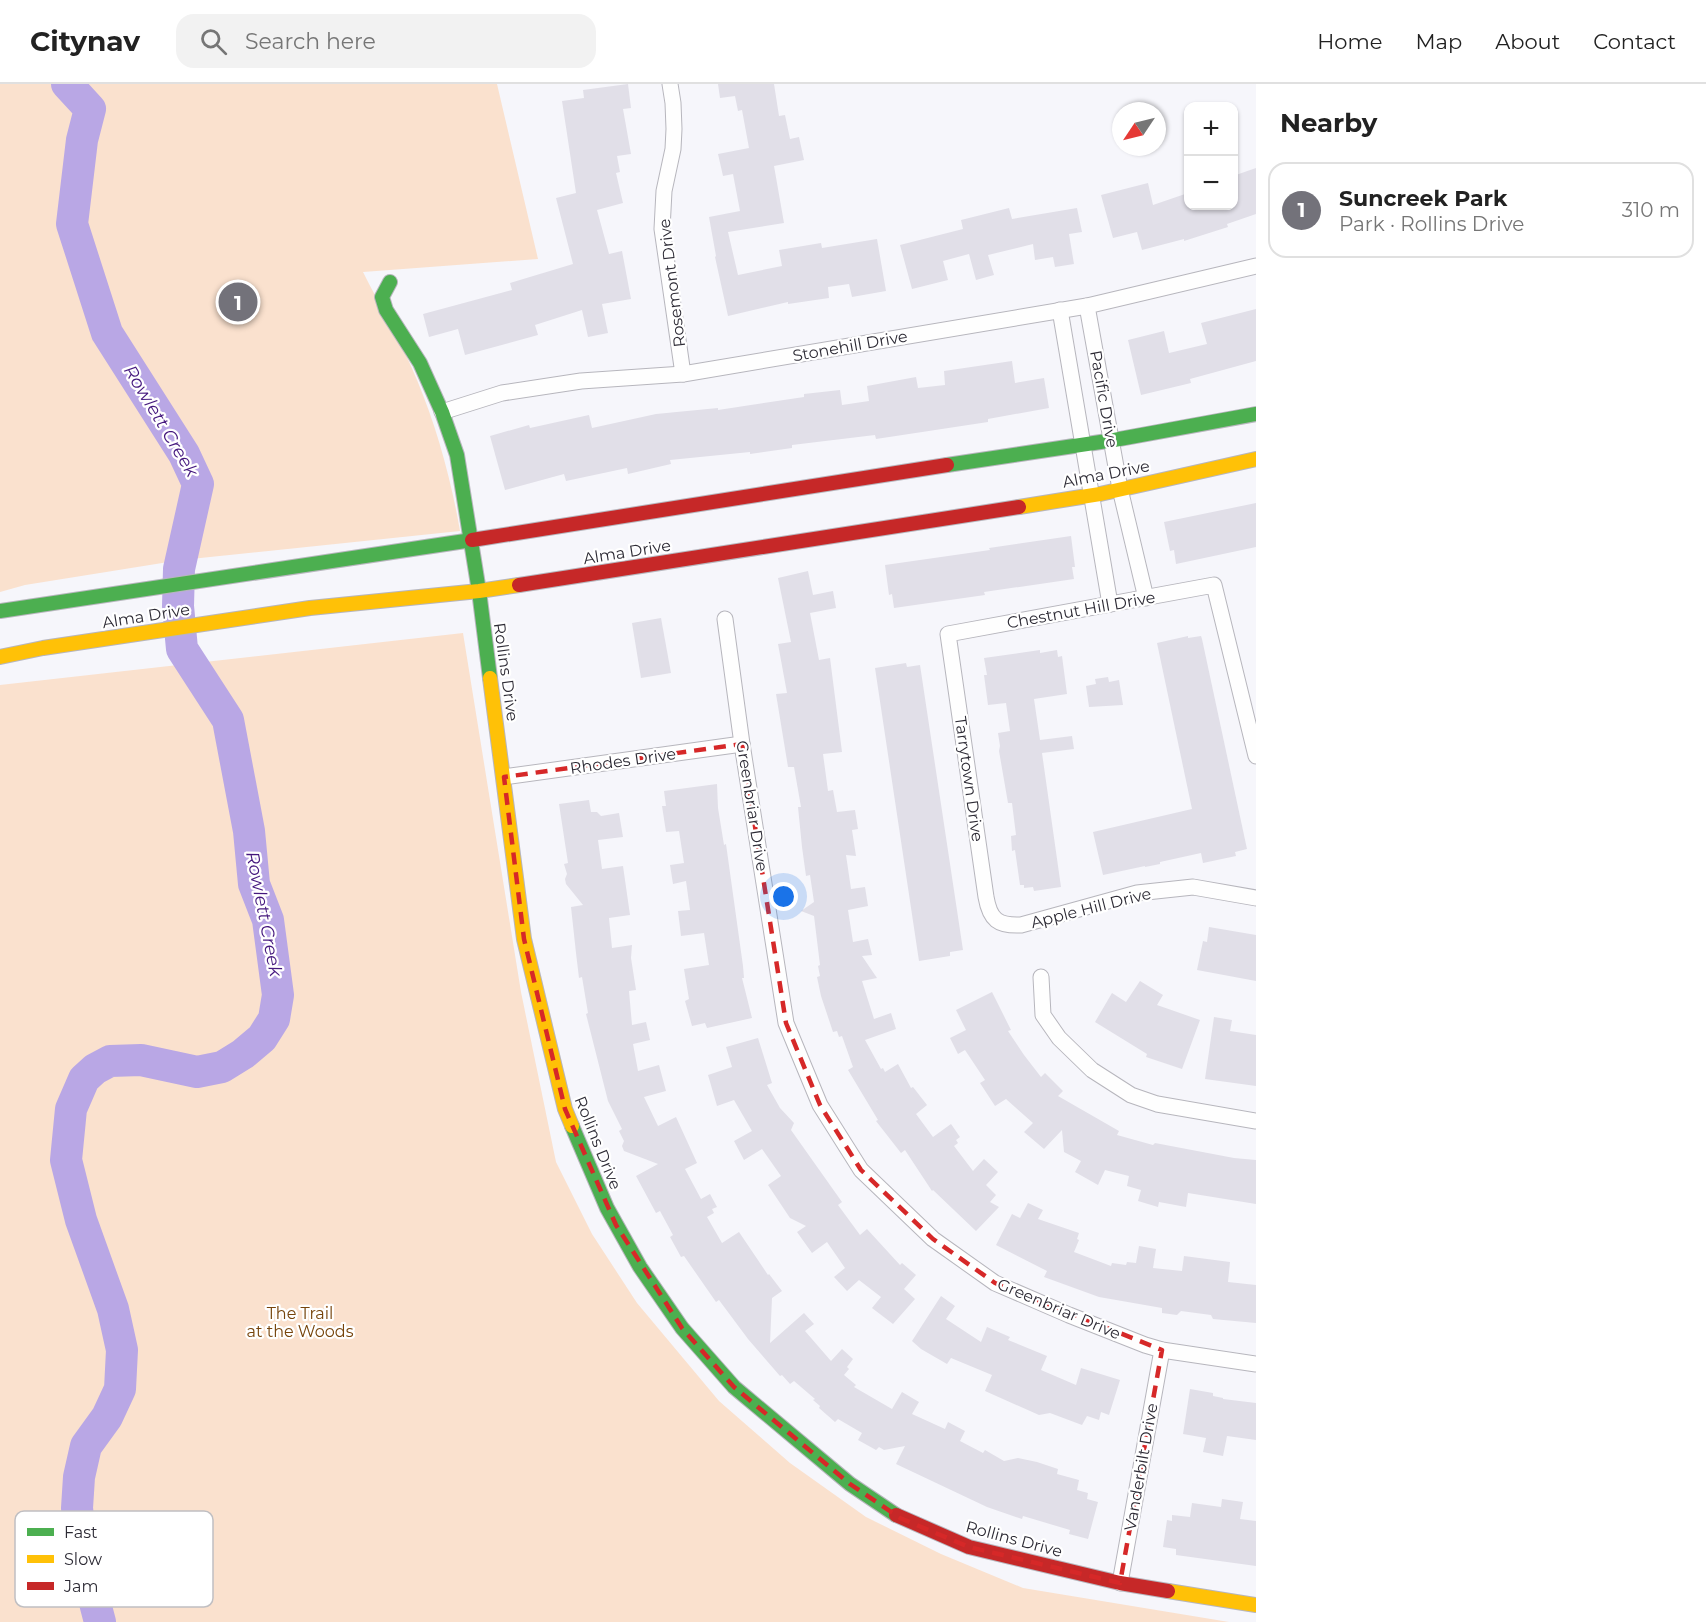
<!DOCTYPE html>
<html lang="en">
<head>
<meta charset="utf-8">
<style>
	:root { --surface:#fff; --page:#f2f2f2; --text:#222; --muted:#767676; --line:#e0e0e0; --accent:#73727a }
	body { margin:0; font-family:Montserrat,sans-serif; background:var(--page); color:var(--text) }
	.controls { position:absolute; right:18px; top:18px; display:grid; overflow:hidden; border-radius:12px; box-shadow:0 2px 4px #0004 }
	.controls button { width:54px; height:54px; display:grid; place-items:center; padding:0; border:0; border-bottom:2px solid var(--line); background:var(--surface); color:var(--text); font:30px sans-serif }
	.compass { position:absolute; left:1112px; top:18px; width:54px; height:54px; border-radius:50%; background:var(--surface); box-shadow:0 2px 4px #0004; rotate:235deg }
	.you { position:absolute; left:784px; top:813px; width:21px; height:21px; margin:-15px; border:4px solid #fff; border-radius:50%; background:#1a73e8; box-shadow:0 0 0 9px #1a73e833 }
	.badge { display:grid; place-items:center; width:39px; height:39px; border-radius:50%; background:var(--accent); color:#fff; font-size:20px; font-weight:700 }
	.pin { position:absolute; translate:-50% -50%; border:3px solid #fff; box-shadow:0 2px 6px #0006 }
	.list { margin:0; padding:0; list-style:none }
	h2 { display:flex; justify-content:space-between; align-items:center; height:78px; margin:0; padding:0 24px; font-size:26px }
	h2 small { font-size:20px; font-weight:400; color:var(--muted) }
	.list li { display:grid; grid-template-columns:39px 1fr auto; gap:18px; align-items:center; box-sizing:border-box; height:96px; margin:0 12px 12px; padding:0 12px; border:2px solid var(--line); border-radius:18px }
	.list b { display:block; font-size:22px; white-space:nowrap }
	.list p { margin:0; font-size:20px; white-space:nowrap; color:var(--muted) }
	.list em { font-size:20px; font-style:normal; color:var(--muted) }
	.icon { flex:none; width:33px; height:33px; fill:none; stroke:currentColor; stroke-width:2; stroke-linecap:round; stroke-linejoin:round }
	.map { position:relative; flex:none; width:1256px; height:1538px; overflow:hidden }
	header { display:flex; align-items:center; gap:36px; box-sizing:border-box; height:84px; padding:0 30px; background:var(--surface); border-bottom:2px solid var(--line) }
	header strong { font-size:28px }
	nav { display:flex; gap:33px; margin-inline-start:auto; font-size:21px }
	.search { width:420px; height:54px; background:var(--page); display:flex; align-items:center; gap:15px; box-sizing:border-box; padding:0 21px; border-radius:18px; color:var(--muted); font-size:22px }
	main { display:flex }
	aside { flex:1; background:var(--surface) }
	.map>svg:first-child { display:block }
	.green { fill:#fae1ce }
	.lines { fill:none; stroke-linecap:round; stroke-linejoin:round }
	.river { stroke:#b9a7e5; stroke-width:32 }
	.building { fill:#e1dfe8 }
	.street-casing { stroke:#b7b6bd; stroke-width:17 }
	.fast-casing { stroke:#b7b6bd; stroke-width:16 }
	.slow-casing { stroke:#b7b6bd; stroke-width:16 }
	.jam-casing { stroke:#b7b6bd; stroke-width:16 }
	.street { stroke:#fefefe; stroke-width:15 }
	.fast { stroke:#4caf50; stroke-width:14 }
	.slow { stroke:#ffc107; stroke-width:14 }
	.jam { stroke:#c62828; stroke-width:14 }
	.marked { fill:none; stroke:#d62828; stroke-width:4.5; stroke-dasharray:12 8; stroke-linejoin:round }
	.labels { text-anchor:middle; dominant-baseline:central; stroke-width:4.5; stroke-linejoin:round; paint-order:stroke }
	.street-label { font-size:16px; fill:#2d2b35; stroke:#fff }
	.park-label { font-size:16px; fill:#76440b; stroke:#fff }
	.water-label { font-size:18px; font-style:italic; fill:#44177d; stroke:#fff }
	.key { fill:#fff; stroke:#c0bfc2; stroke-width:1.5 }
	.key-label { font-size:16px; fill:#2d2b35 }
</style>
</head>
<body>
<header>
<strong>Citynav</strong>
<div class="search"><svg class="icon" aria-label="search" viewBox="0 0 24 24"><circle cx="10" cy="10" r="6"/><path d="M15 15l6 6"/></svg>Search here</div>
<nav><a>Home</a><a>Map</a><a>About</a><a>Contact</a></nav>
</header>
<main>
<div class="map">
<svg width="1256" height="1538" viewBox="0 0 1256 1538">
	<rect width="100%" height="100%" fill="#f6f6fb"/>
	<g class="green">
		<path d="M0,0H497L538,175L363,188C381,224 402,259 417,296C437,344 451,395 460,447L181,476L25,501L0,508Z"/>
		<path d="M463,549L521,908L556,1078L592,1150L637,1219L719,1317L790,1379L866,1433L941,1470L1023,1504L1229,1538H0V601Z"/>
	</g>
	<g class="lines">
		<path class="river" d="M67,0L90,25L82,56L72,140L107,249L184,370L198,400L179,485L178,522L182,565L228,636L249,747L254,800L268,836L278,911L274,935L262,954L243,970L222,983L197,988L141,976L110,977L95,985L84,995L71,1025L66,1076L81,1136L113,1225L122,1266L120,1305L107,1333L86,1362L79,1393L77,1424L82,1469L100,1538"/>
	</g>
	<g class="building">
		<path d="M628,0L631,24L623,25L631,70L617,72L620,88L616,89L623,119L597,126L609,170L622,167L631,215L602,220L608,249L588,253L582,226L535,241L538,251L465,271L458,245L429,253L423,230L512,206L510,199L573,180L556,114L576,109L562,17L584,14L583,6Z"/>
		<path d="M718,0H774L779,32L785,31L790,55L799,53L804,76L774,82L784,139L728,148L738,191L782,182L779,166L821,159L822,164L877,155L886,207L852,213L849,200L828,203L829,214L788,220V218L728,232L715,173L716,172L709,133L740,127L733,90L723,92L718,70L749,64L742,26L738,27L735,12L720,14Z"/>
		<path d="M1256,84V130L1227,140L1228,143L1184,157V155L1142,166L1137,148L1113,154L1101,111L1148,99L1153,121L1188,109V122H1233V92Z"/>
		<path d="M1009,124L1012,135L1077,124L1082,148L1069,150L1074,180L1055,183L1053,173L1035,176L1033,160L988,171L994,191L976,196L969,170L943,177L948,196L912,205L900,161L963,145L961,136Z"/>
		<path d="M1256,225V277L1190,295L1191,299L1141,311L1128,256L1164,247L1169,269L1207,260L1201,239Z"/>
		<path d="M1012,277L1015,299L1044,294L1049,324L988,335V338L876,355L875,351L792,361V364L750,370V368L670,376L671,380L628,390L627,384L566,397L564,390L505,406L490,352L529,341L530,344L589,331L592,344L656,330L718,324V326L804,313V310L840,306L842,321L869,317L867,302L916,293L918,304L945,301L944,287Z"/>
		<path d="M1256,419V463L1176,480L1174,466L1170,467L1164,438Z"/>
		<path d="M1071,452L1075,483H1072L1074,495L984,508L985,511L894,524L892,510L889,511L885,481L990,466L989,464Z"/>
		<path d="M808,487L813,511L833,507L836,524L810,529L819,576L830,574L842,668L823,670L828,707L833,706L837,728L855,726L858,745L852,746L856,772L846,771L851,805L865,803L868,822L848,826L853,858L868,855L872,871L862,872L877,894L862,897L874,935L891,929L896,945L865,956L881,985L883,984L885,988L898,980L911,1004L913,1003L927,1021L916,1030L933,1053L951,1040L960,1053L956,1056L958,1059L954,1062L973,1087L984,1075L998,1088L986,1101L996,1111L990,1118L999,1123L976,1147L933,1106L932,1107L905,1066L901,1069L876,1037L878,1036L848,986L853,983L842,952L839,953L837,947L833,948L821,912L817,893L820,892L818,882L820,881L814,832L801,827L814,818L810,791L806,792L802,763L798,723H801L794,683H788L776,610L787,609L778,560L791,558L778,494Z"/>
		<path d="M661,534L671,589L641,594L632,539Z"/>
		<path d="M1188,552V554L1201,552L1202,555L1247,765L1235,768L1236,772L1203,779L1201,769L1160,778V780L1145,783V782L1103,791L1093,748L1192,725L1157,559Z"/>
		<path d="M1040,566V569L1057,566L1058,573L1062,572L1067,610L1034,615L1040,656L1072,652L1074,665L1042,669L1061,803L1034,807L1033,803L1024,804V801H1020L1015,766L1012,767L1011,752L1016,751L1012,719H1008L999,667L1000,662L998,649L1010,647L1006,619L988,621L984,591H987L984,574Z"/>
		<path d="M906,579L907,583L920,581L963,866L950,868V872L919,877L875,584Z"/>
		<path d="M1108,593L1109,598L1119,596L1123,621L1089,623L1086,602L1096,600L1095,595Z"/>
		<path d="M717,700L718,724L724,761L726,760L743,882L744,894H742L752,934L707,944L705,939L692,942L685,917L689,915L684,885L709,881L704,849L681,852L678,827L690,826L686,797L673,800L670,781L684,779L679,747L666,748L662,722H666L664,707Z"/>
		<path d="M589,716L591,728H597L601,732L619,729L623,753L598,756L602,785L623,782L630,831L609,834L612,864L632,861L631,874L636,906L629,907L632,941L646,938L650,956L633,960L638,987L659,981L666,1007L644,1013L658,1042L676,1033L697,1079L685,1085L701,1115L710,1110L717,1123L712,1125L714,1129L707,1133L722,1159L739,1148L768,1191L769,1190L782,1207L772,1214L770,1259L804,1229L814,1240L805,1247L831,1277L842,1265L853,1275L847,1283L849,1285L844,1291L856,1301L854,1303L892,1325L902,1308L919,1318L912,1330L945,1345L948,1338L965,1347L960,1357L983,1369L985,1366L1004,1377L1018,1374L1037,1378L1058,1385L1057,1390L1079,1396L1077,1406L1088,1409L1087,1415L1098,1418L1088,1455L1069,1450L1070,1446L1023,1432L1022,1435L987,1423L896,1380L905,1362L884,1366L879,1363L876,1366L858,1356L862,1349L838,1335L835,1338L819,1324L820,1322L813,1316L815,1315L794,1297L790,1300L782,1291L780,1292L748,1255L719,1216L716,1218L684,1172L681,1173L670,1153L673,1151L660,1127L656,1129L636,1092L658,1080L624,1067L622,1062L624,1057L619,1047L622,1045L608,1017L586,930L588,929L582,893L579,894L576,869L571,823L583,821L566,800L565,795L567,790L564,780L568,779L559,720Z"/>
		<path d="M1209,843L1256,851V897L1197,886L1203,857L1207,858Z"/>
		<path d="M1140,897L1163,911L1157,921L1200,936L1182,985L1146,973L1147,970L1095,938L1112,909L1126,918Z"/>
		<path d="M992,908L1011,946L1008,947L1024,971L1041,993L1045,989L1063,1007L1058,1012L1119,1047L1117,1051L1153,1061L1155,1059L1234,1074L1256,1076V1120L1188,1109L1186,1123L1159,1118L1158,1123L1138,1117L1141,1106L1127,1102L1129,1092L1105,1086L1098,1101L1075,1088L1081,1077L1064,1068L1062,1046L1044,1065L1024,1048L1033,1039L1006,1015L995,1022L980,999L985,996L965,966L958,970L950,954L966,946L956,926Z"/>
		<path d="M1214,933L1232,936L1230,947L1256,951V1002L1205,995Z"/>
		<path d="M758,954L772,999L767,1001L780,1024L794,1039L791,1046L842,1118L838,1121L860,1151L867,1145L900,1181L902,1179L916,1191L904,1205L915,1215L893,1240L872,1224L881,1213L859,1196L847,1207L834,1193L845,1184L827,1158L812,1169L797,1148L806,1142L790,1134L768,1101L781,1092L762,1065L744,1076L734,1057L752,1047L734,1016L717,1022L708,991L732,983L726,963Z"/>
		<path d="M1028,1119L1043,1126L1038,1135L1079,1149L1077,1155L1079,1156L1074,1168L1111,1182L1112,1179L1126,1181L1127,1178L1136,1179L1139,1162L1156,1165L1153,1184L1182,1187L1184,1172L1230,1178L1228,1198L1256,1201V1239L1213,1235L1211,1231L1181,1227L1177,1231L1162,1229V1224L1099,1213L1044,1193L1047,1187L996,1161L1012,1130L1020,1134Z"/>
		<path d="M941,1212L955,1222L946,1235L981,1258L987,1243L1010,1253L1008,1256L1047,1272L1041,1286L1076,1301L1081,1284L1120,1296L1109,1331L1101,1328L1099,1336L1087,1332L1082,1341L1050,1329L1039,1331L985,1307L992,1291L951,1274L947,1280L921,1265L912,1257Z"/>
		<path d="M1190,1305L1213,1309V1312L1223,1314V1315L1256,1319V1356L1227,1352L1223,1372L1203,1368L1206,1354L1183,1350Z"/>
		<path d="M1222,1415L1243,1418L1240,1435L1256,1437V1482L1176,1471V1465L1163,1463L1167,1436L1172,1437V1431L1190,1433L1192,1419L1221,1423Z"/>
	</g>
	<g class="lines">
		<g class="street-casing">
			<g id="street">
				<path d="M670,0L673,19L674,45L673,65L664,107L662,145L683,290"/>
				<path d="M1087,222L1120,405L1146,514"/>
				<path d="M1060,226L1110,520"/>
				<path d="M442,328L502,309L581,297L683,290L1087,222L1256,182"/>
				<path d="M725,535L742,660L786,939L820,1021L861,1086L933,1155L995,1199L1069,1231L1145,1261L1162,1266L1256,1280"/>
				<path d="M1256,672L1214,501L948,550L986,813C990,836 998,842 1021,841L1137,809L1193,803L1256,814"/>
				<path d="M504,693L742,660"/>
				<path d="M1041,893L1043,931L1059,954L1092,986L1131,1011L1157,1020L1256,1037"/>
				<path d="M1120,1499L1162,1266"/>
			</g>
		</g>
		<g class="fast-casing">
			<g id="fast">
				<path d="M390,198L382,213L386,226L420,279L442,328L457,371L479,507L490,594"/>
				<path d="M947,381L1114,356L1256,330"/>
				<path d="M0,527L472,456"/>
				<path d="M572,1042L607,1124L640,1183L682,1244L734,1303L850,1400L896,1431"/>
			</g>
		</g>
		<g class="slow-casing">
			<g id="slow">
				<path d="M1019,423L1100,410L1256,375"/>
				<path d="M0,573L43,564L310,524L479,507L519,501"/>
				<path d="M490,594L524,855L565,1025L572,1042"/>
				<path d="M1168,1507L1256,1521"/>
			</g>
		</g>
		<g class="jam-casing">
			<g id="jam">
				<path d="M472,456L947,381"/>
				<path d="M519,501L1019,423"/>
				<path d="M896,1431L969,1463L1120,1499L1168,1507"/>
			</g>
		</g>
		<use href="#street" class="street"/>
		<use href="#fast" class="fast"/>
		<use href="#slow" class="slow"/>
		<use href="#jam" class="jam"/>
	</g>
	<path class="marked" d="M742,660L786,939L820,1021L861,1086L933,1155L995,1199L1162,1266L1120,1499L969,1463L900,1434L850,1400L734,1303L682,1244L616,1141L565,1025L524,855L504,693Z"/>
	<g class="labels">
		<g class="street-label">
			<text transform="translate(672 199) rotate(-97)">Rosemont Drive</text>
			<text transform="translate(850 262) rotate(-10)">Stonehill Drive</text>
			<text transform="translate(1104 315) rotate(80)">Pacific Drive</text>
			<text transform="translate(1106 390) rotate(-11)">Alma Drive</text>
			<text transform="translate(627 468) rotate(-9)">Alma Drive</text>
			<text transform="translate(1081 526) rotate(-10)">Chestnut Hill Drive</text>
			<text transform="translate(146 532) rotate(-9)">Alma Drive</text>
			<text transform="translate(506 588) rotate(82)">Rollins Drive</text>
			<text transform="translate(623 677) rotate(-8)">Rhodes Drive</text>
			<text transform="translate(969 695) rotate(82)">Tarrytown Drive</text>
			<text transform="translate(752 722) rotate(81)">Greenbriar Drive</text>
			<text transform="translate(1091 824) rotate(-14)">Apple Hill Drive</text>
			<text transform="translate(598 1059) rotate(68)">Rollins Drive</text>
			<text transform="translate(1059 1225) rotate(23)">Greenbriar Drive</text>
			<text transform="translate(1141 1383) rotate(-80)">Vanderbilt Drive</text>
			<text transform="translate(1014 1455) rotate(15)">Rollins Drive</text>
		</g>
		<g class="park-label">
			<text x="300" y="1229">The Trail<tspan x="300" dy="18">at the Woods</tspan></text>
		</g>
		<g class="water-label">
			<text transform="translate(161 337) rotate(59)">Rowlett Creek</text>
			<text transform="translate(264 830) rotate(79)">Rowlett Creek</text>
		</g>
	</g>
	<rect x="15" y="1427" width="198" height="96" rx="9" class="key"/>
	<rect x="27" y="1444" width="27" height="8" fill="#4caf50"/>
	<rect x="27" y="1471" width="27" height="8" fill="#ffc107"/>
	<rect x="27" y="1498" width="27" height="8" fill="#c62828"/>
	<g class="key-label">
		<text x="64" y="1454">Fast</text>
		<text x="64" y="1481">Slow</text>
		<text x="64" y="1508">Jam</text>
	</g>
</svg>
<div class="controls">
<button>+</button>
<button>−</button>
</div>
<svg class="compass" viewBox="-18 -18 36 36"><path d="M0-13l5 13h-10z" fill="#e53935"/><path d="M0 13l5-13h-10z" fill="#767676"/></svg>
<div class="you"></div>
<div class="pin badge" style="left:238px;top:218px">1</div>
</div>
<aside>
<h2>Nearby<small></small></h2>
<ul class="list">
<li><span class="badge">1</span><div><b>Suncreek Park</b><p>Park · Rollins Drive</p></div><em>310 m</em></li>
</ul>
</aside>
</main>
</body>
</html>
